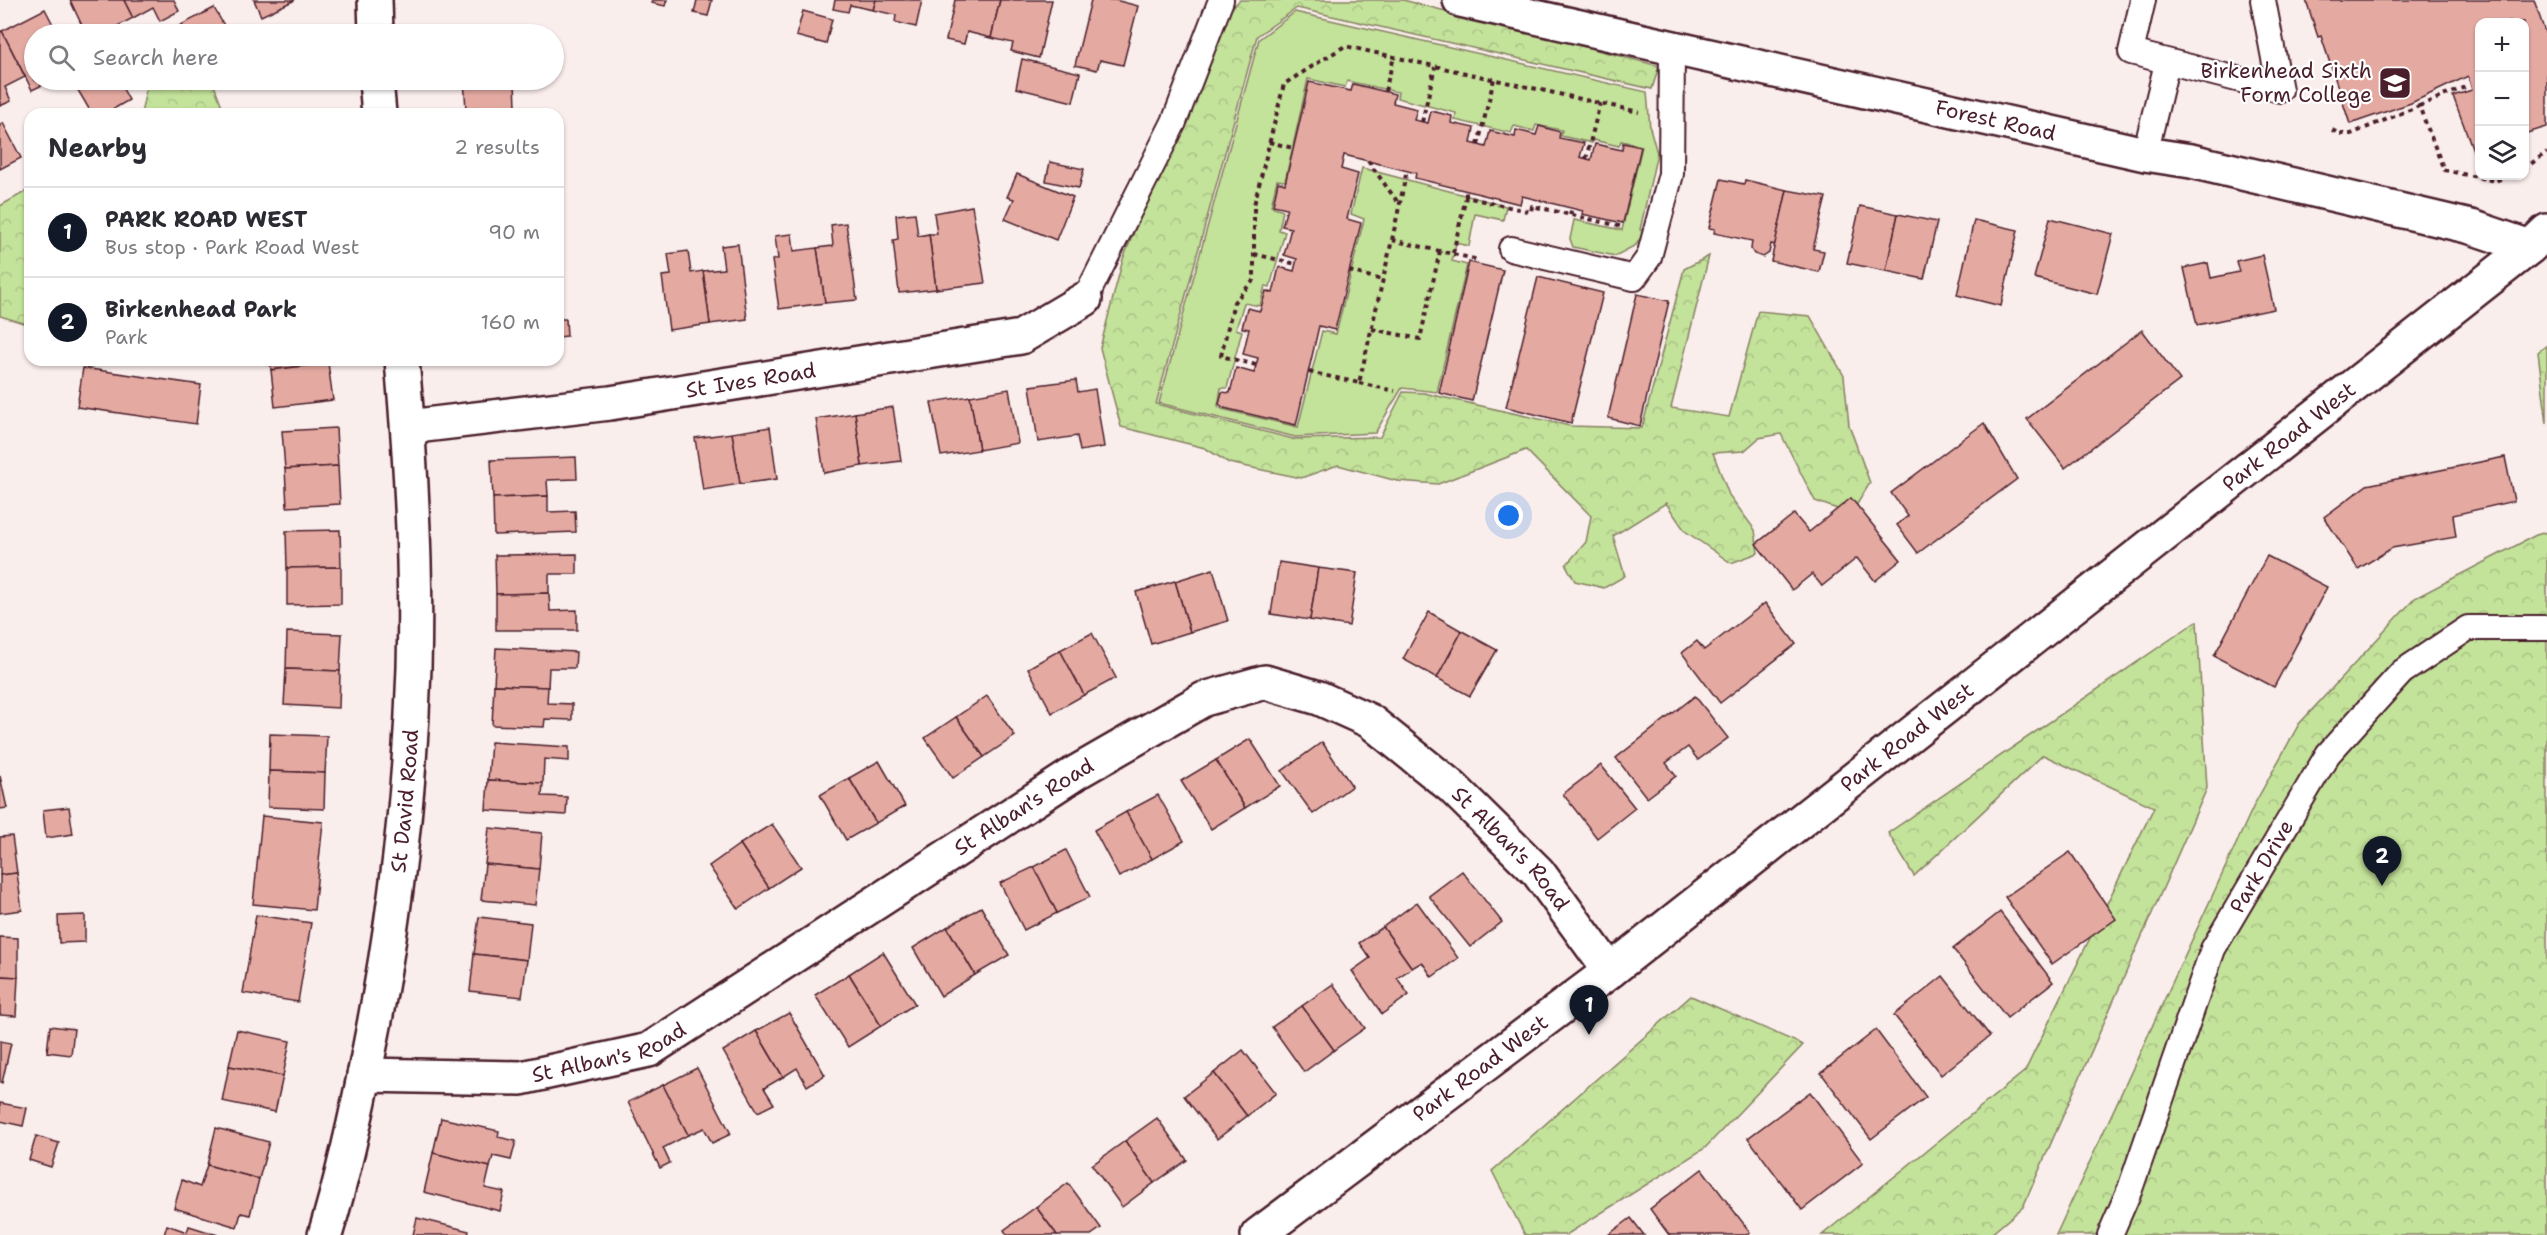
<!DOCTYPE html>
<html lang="en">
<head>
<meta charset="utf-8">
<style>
	:root { --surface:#fff; --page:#f7f7f7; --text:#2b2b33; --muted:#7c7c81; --line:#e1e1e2; --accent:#111827 }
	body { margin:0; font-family:"Shantell Sans",sans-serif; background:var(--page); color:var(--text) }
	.controls { position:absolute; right:18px; top:18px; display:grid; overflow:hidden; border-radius:12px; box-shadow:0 2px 4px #0004 }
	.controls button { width:54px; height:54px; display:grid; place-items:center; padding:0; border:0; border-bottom:2px solid var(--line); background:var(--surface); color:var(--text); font:30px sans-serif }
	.you { position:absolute; left:1509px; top:516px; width:21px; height:21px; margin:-15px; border:4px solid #fff; border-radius:50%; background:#1a73e8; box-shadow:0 0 0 9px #1a73e833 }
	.badge { display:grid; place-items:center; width:39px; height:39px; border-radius:50%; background:var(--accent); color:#fff; font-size:20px; font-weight:700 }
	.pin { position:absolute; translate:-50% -50px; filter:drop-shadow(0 2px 3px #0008) }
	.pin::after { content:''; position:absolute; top:32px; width:21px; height:18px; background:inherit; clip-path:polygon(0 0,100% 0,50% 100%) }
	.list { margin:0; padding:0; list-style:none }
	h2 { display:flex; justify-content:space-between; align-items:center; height:78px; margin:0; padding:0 24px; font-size:26px }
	h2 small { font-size:20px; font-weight:400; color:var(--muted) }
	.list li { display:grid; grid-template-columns:39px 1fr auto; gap:18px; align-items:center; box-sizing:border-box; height:90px; padding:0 24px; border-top:2px solid var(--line) }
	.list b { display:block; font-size:22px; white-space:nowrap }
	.list p { margin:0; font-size:20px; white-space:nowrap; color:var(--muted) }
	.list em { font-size:20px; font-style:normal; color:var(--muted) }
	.icon { flex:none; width:33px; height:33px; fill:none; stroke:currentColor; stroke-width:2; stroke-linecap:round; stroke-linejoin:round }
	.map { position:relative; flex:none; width:2547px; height:1235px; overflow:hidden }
	.search { position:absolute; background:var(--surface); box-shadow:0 2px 4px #0004; left:24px; top:24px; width:540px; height:66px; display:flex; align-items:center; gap:15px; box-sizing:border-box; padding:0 21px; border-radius:33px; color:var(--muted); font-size:22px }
	.panel { position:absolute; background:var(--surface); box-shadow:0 2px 4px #0004; left:24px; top:108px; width:540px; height:258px; border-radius:18px }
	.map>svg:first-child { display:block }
	.grass { fill:#c3e29a; stroke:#868062; stroke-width:1.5 }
	.forest { fill:url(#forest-crowns); stroke:#868062; stroke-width:1.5 }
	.building { fill:#e4aaa2; stroke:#4a1f2b; stroke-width:1.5 }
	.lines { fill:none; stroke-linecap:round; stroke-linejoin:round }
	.service-casing { stroke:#4a1f2b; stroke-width:28 }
	.minor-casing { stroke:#4a1f2b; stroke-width:38 }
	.tertiary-casing { stroke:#4a1f2b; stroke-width:38 }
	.path { stroke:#4a1f2b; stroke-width:4; stroke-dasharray:4.5 4.5; stroke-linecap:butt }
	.service { stroke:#fff; stroke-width:24 }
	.minor { stroke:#fff; stroke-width:33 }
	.tertiary { stroke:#fff; stroke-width:33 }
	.labels { text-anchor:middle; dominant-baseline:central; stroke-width:4.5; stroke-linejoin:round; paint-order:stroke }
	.poi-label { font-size:21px; fill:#4a1f2b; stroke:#fff; text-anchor:end }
	.street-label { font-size:21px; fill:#4a1f2b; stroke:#fff }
</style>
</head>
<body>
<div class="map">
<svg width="2547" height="1235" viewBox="0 0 2547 1235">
	<defs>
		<pattern id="forest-crowns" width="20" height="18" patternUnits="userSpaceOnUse" patternTransform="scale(1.5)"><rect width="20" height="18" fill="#c3e29a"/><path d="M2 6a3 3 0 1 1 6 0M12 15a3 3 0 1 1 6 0" fill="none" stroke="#a9c185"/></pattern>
	</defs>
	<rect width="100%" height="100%" fill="#faeeec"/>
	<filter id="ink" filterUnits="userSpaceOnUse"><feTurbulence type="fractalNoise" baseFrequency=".0167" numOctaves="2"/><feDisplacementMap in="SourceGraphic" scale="12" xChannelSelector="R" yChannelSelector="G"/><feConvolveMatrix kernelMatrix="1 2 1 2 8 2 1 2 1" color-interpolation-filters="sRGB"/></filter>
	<g filter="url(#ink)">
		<path class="grass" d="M1295,12L1647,92L1650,128L1657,153L1640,230L1645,231L1636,245L1615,256L1573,247L1570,239L1574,220L1622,230L1642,146L1621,141L1619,146L1593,140L1592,143L1561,136L1562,130L1536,125L1534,131L1514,126L1511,133L1455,120L1456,113L1397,98L1398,92L1347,81L1345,87L1308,79L1285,181L1277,180L1271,206L1283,210L1279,230L1285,232L1270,287L1265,286L1260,306L1244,303L1236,329L1242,331L1227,388H1221L1218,406L1222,409L1298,427L1322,331L1336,334L1364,219L1351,214L1362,168L1506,206L1503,220L1475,214L1469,246L1456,243L1452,261L1467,265L1437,392L1402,388L1375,433L1295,437L1159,403L1259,39Z"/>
		<g class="forest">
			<path d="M1240,0H1403L1659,66L1652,89L1297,8L1257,36L1156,404L1293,439L1380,437L1403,392L1424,393L1570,426L1642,428L1684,269L1709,256L1671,408L1729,417L1758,311L1810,316L1844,376L1849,425L1870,483L1851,514L1815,501L1781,434L1759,438L1744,451L1713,453L1729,495L1755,530L1758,553L1731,563L1685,531L1666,503L1613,536L1625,576L1604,588L1575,581L1566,565L1586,542L1591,516L1526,450L1438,484L1397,481L1338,465L1301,478L1229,463L1205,448L1121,427L1100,348L1123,259L1221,18Z"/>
			<path d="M148,80H212L225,114H141Z"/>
			<path d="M30,189V325L0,316V206Z"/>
			<path d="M2547,345V424L2538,352Z"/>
			<path d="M2547,532V1235H2056L2255,803L2299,724L2415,598L2536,535Z"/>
			<path d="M2197,621L2207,788L2023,1207L1990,1235H1822L2025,1071L2154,807L2043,755L1914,876L1888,833Z"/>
			<path d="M1691,996L1803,1045L1705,1148L1566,1235H1525L1492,1171Z"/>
		</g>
		<g class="building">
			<path d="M70,0H124L133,18L110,30L112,34H86Z"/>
			<path d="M124,0H174L179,11L160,21L153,7L133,18Z"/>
			<path d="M254,0H295L261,16Z"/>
			<path d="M652,0H667L665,6L651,3Z"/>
			<path d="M697,0H712L708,16L694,13Z"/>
			<path d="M835,0H876L873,10L850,5L848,12L833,9Z"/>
			<path d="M876,0H922L916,27L895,22L896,15L873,10Z"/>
			<path d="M955,0H1000L991,38L967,32L964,44L946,40Z"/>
			<path d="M1000,0H1052L1039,58L1011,51L1013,43L991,38Z"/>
			<path d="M1091,0H1115L1138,6L1123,65L1100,60L1097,70L1075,65Z"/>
			<path d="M2306,0H2534L2547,38V127L2524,134V22H2480V169L2453,96L2472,90L2468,76L2411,103L2350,124L2321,36L2318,37Z"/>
			<path d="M214,8L229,34H183L179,26Z"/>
			<path d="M45,9L58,34H34V80H53L32,90L2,31Z"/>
			<path d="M803,11L832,19L826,44L796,36Z"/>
			<path d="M2,31L25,77L5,87L11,101L0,106V32Z"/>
			<path d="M1022,59L1080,73L1073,102L1016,88Z"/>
			<path d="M72,80H118L129,100L105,114H92Z"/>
			<path d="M464,80H542V81L515,83L516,106L466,109Z"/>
			<path d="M1309,82L1351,91L1353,84L1395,94L1393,103L1417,109L1414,120L1428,123L1431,111L1452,116L1451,123L1474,128L1471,143L1486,147L1490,131L1515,137L1516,130L1536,135L1539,126L1560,132L1559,138L1584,143L1580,157L1591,160L1595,144L1622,150L1623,143L1641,147L1623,223L1582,214L1583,211L1522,196L1520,204L1415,178L1416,173L1344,155L1341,169L1358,174L1347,219L1361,223L1335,330L1319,326L1296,425L1224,408L1219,404L1222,392L1230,393L1236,368L1254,373L1258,358L1243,354L1249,329L1242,328L1247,308L1260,311L1266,291L1273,293L1279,267L1294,271L1297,259L1284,255L1291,228L1282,226L1287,208L1273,205L1278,182L1285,184Z"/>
			<path d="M516,106L517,114H466V109Z"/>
			<path d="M3,123L21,158L0,169V124Z"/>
			<path d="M1050,162L1084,169L1079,188L1046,181Z"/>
			<path d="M1017,174L1073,197L1056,240L1005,219L1014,199L1007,197Z"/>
			<path d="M1721,179L1744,184L1745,180L1787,190L1775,245L1771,244L1769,253L1763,257L1754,254L1751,249L1752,241L1714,233L1715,229L1709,228Z"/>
			<path d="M1787,190L1826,197L1813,249L1824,251L1819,272L1771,261Z"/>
			<path d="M972,206L985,283L936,289L929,234H937L934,213Z"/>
			<path d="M1860,206L1898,214L1886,271L1847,263Z"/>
			<path d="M915,213L918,236L929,234L936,289L899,293L893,240L898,239L896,215Z"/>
			<path d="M1898,214L1937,222L1924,279L1886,271Z"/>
			<path d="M2050,218L2113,234L2097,294L2034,278Z"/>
			<path d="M1974,220L2018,230L2001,306L1957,295Z"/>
			<path d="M846,223L857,300L825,303L817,248L833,246L831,225Z"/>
			<path d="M792,234L794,251L817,248L825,303L779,309L772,260L778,259L775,236Z"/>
			<path d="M738,244L747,319L710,324L703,271L724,269L721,246Z"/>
			<path d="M688,251L691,273L703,271L710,324L669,330L662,276L671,275L668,254Z"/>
			<path d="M2262,255L2274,309L2197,325L2184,268L2208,263L2211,278L2239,272L2236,261Z"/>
			<path d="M1469,262L1503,270L1472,401L1439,393Z"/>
			<path d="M558,265H560L561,284H558Z"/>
			<path d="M1538,277L1603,293L1571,423L1506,407Z"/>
			<path d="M1637,294L1669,301L1640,426L1608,418Z"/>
			<path d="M558,319H566L567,336L558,337Z"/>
			<path d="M2142,330L2180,380L2065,468L2027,419Z"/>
			<path d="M270,360H328V363L271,370Z"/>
			<path d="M328,363L333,400L275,407L271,370Z"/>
			<path d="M83,368L201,385L196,424L77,407Z"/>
			<path d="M1076,380L1078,392L1095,389L1104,447L1080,451L1077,436L1038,442L1030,386Z"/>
			<path d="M1009,389L1018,443L979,450L970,396Z"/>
			<path d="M970,396L979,450L941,456L931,402Z"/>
			<path d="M893,407L901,461L862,466L855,413Z"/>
			<path d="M855,413L862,466L824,473L816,419Z"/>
			<path d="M1984,423L2017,479L1918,553L1897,525L1908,516L1891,493Z"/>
			<path d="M770,427L777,479L740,484L732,433Z"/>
			<path d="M336,428L338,466L285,469L282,431Z"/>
			<path d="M732,433L740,484L703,490L695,438Z"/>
			<path d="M576,457L577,479L547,480L548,496L493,498L491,460Z"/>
			<path d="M2505,457L2514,501L2453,515L2456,537L2392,548L2358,569L2324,517L2367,485Z"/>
			<path d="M338,466L340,504L287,507L285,469Z"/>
			<path d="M548,496V512L575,511L576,532L494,535L493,498Z"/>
			<path d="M1851,498L1901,560L1875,581L1857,558L1822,586L1812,574L1792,590L1756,544L1794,514L1809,532Z"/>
			<path d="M340,530L341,567L287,568L286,531Z"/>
			<path d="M577,554V574H549V593L496,594L495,555Z"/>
			<path d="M2267,556L2327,587L2274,687L2214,656Z"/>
			<path d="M1279,562L1318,568L1310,620L1271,614Z"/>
			<path d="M341,567V604L287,605V568Z"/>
			<path d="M1318,568L1357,573L1349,626L1310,620Z"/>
			<path d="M1213,569L1228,621L1190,632L1175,581Z"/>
			<path d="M1175,581L1190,632L1151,644L1136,592Z"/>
			<path d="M549,593L550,611L577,610V630H496V594Z"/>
			<path d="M1765,603L1796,644L1720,703L1682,653L1697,641L1704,650Z"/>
			<path d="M1429,612L1462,631L1437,678L1403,659Z"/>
			<path d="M1462,631L1497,650L1470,696L1437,678Z"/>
			<path d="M287,632L342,634L340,671L286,669Z"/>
			<path d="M1092,633L1116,678L1084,695L1060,650Z"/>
			<path d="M496,648L576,652L575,668H549L548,687L494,685Z"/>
			<path d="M1060,650L1084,695L1052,713L1028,668Z"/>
			<path d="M286,669L340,671L339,708L284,705Z"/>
			<path d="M494,685L548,687L547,703L572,704V720L545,719L544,727L492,725Z"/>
			<path d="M987,696L1015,736L984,757L956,717Z"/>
			<path d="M1695,696L1728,738L1698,760L1688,747L1666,763L1676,776L1647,798L1616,758Z"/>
			<path d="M956,717L984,757L953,778L925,738Z"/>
			<path d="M270,734L327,736L325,773L269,771Z"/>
			<path d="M1250,739L1280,786L1245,808L1216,760Z"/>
			<path d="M491,742L569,747V761L544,759L543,783L488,780Z"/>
			<path d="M1322,742L1352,786L1313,814L1282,771Z"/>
			<path d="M1216,760L1245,808L1211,829L1181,781Z"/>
			<path d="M879,761L905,806L876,823L849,778Z"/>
			<path d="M1601,765L1635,808L1597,838L1563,794Z"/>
			<path d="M269,771L325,773L324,809L268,807Z"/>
			<path d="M0,776L7,808L0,809Z"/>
			<path d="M849,778L876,823L846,840L820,795Z"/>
			<path d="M488,780L543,783L542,796L567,797L566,815L486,810Z"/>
			<path d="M1158,795L1184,841L1152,859L1126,812Z"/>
			<path d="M69,807L73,834L46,838L43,810Z"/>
			<path d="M1126,812L1152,859L1119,877L1094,830Z"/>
			<path d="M262,816L323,822L314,910L253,904Z"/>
			<path d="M772,824L801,867L769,888L740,844Z"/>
			<path d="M489,828L542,833L539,869L485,864Z"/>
			<path d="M12,836L17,873L0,875V837Z"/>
			<path d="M740,844L769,888L738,909L709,866Z"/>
			<path d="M1066,850L1090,897L1057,913L1034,867Z"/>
			<path d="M2070,852L2116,919L2052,964L2005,897Z"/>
			<path d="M485,864L539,869L535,905L481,900Z"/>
			<path d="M1034,867L1057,913L1024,930L1000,883Z"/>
			<path d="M1462,871L1502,922L1470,947L1429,896Z"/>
			<path d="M17,873L22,910L0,913V875Z"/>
			<path d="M1417,902L1458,958L1432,977L1422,962L1412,968L1383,927Z"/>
			<path d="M981,907L1009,955L975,975L947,927Z"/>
			<path d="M2000,912L2053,982L2007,1018L1953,949Z"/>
			<path d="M85,915V942L59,943L58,916Z"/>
			<path d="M256,915L311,923L298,1002L243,993Z"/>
			<path d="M479,917L531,923L527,960L474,954Z"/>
			<path d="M947,927L975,975L941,996L913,948Z"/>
			<path d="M1383,927L1412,968L1397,978L1409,995L1382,1014L1352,971L1370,958L1359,943Z"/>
			<path d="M0,937L18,938V977L0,976Z"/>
			<path d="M883,952L915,1004L881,1026L849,974Z"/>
			<path d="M474,954L527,960L522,997L470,991Z"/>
			<path d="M849,974L881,1026L848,1047L815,995Z"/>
			<path d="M0,976L18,977L16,1016L0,1015Z"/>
			<path d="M1943,976L1990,1036L1941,1075L1894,1015Z"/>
			<path d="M1333,984L1365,1028L1334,1050L1302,1006Z"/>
			<path d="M1302,1006L1334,1050L1304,1072L1272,1027Z"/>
			<path d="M789,1013L825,1075L807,1086L797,1068L783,1077L756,1031Z"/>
			<path d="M50,1026L74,1029L71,1055L47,1052Z"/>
			<path d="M237,1030L290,1041L283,1076L229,1066Z"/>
			<path d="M1876,1030L1926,1097L1871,1139L1821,1073Z"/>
			<path d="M756,1031L783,1077L764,1088L774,1104L758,1112L723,1051Z"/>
			<path d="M0,1041L11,1043L2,1083L0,1082Z"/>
			<path d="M1243,1050L1276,1093L1247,1116L1214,1073Z"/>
			<path d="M229,1066L283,1076L275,1112L222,1101Z"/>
			<path d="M697,1068L731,1134L712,1143L704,1128L688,1135L663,1085Z"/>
			<path d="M1214,1073L1247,1116L1217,1139L1184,1096Z"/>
			<path d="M663,1085L688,1135L663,1148L670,1163L660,1168L628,1102Z"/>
			<path d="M1810,1092L1863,1163L1802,1210L1748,1138Z"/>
			<path d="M0,1103L27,1108L23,1126L0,1121Z"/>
			<path d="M441,1118L499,1131L498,1137L516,1141L511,1160L493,1156L490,1167L433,1153Z"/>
			<path d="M1157,1118L1187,1160L1154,1183L1125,1141Z"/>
			<path d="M216,1128L269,1142L259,1179L207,1165Z"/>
			<path d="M36,1136L59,1143L51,1167L29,1160Z"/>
			<path d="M1125,1141L1154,1183L1122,1207L1092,1165Z"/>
			<path d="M433,1153L490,1167L485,1188L504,1192L500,1211L424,1192Z"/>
			<path d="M207,1165L259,1179L250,1215L241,1213L237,1227L174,1208L182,1180L200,1187Z"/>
			<path d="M1702,1169L1750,1232L1746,1235H1669L1650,1209Z"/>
			<path d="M1068,1183L1101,1228L1091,1235H1057L1036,1207Z"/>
			<path d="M1036,1207L1057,1235H1007L1004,1230Z"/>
			<path d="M417,1218L469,1231L468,1235H413Z"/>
			<path d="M1631,1218L1644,1235H1608Z"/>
			<path d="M167,1225L187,1232L189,1226L218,1235H164Z"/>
		</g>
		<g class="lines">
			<g class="service-casing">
				<g id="service">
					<path d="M2143,0L2131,52L2280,90L2263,0"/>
					<path d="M2145,154L2167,63"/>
					<path d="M1511,249L1634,278L1649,257L1671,174L1672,49"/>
					<path d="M1085,299L1174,122L1221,0"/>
					<path id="s1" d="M2110,1235L2130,1189L2213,949L2328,754L2402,672L2468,628H2547"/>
				</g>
			</g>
			<g class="minor-casing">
				<g id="minor">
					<path d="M375,0L376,34"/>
					<path id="s2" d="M1460,0L2145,154L2191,161L2471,227L2530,247"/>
					<path d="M376,80L379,114"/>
					<path id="s3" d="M408,427L610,403L1021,337L1085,299"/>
					<path id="s4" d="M364,1075L521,1078L649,1050L1077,772L1204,699L1265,682L1319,698L1370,721L1452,787L1538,872L1610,971"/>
					<path id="s5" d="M325,1235C344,1173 358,1109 370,1046C395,921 410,794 414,668C417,565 411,462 402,360"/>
				</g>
			</g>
			<g class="tertiary-casing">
				<g id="tertiary">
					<path id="s6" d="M1258,1235L1610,971L2530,247L2547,231"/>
				</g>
			</g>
			<g class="path">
				<path d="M1385,91L1394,57"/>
				<path d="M2419,106L2465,87"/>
				<path d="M1422,122L1435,67"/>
				<path d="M2332,130L2340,134H2351L2419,106L2444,170L2495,181L2509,176"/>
				<path d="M1269,142L1293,148"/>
				<path d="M1478,145L1494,79"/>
				<path d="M1586,159L1600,103"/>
				<path d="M1368,161L1399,204"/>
				<path d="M2524,169L2547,152"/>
				<path d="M1466,197V191"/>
				<path d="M1570,215L1572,208"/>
				<path d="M1392,240L1407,170"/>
				<path d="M1453,253L1466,197L1531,212L1532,206L1624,227"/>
				<path d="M1254,254L1296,264"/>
				<path d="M1349,271L1382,280"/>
				<path d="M1372,329L1420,339L1440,251"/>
				<path d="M1256,365L1221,356L1234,302L1254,280V205L1284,84L1345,46L1639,112"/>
				<path d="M1309,372L1359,383L1392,240L1479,260"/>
				<path d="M1359,383L1395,391"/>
			</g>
			<use href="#service" class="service"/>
			<use href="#minor" class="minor"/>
			<use href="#tertiary" class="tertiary"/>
		</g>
	</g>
	<defs>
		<g id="university-square" transform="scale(1.725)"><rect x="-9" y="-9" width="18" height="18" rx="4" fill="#4a1f2b" stroke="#fff"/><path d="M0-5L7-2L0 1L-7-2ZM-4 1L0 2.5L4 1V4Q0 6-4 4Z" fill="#fff"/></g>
	</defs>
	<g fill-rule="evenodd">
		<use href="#university-square" x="2395" y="83"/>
	</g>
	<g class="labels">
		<g class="poi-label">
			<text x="2372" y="71">Birkenhead Sixth<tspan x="2372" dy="24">Form College</tspan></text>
		</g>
		<g class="street-label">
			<text stroke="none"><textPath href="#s2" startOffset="549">Forest Road</textPath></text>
			<text stroke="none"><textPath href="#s3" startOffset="346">St Ives Road</textPath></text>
			<text stroke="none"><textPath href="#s6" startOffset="1304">Park Road West</textPath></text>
			<text stroke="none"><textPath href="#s6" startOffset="818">Park Road West</textPath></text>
			<text stroke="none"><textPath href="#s5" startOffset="442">St David Road</textPath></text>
			<text stroke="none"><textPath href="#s4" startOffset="735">St Alban's Road</textPath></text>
			<text stroke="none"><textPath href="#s4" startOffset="1311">St Alban's Road</textPath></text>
			<text stroke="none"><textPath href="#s1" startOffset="400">Park Drive</textPath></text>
			<text stroke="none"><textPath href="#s4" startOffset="249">St Alban's Road</textPath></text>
			<text stroke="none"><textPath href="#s6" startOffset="278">Park Road West</textPath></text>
		</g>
	</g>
</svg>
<div class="controls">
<button>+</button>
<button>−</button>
<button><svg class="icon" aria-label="layers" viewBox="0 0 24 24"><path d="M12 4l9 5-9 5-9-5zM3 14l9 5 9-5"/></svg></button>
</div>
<div class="you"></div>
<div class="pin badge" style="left:1589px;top:1035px">1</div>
<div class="pin badge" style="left:2382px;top:886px">2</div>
<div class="search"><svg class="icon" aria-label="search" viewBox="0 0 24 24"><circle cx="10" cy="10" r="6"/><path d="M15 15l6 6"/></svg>Search here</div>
<section class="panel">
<h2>Nearby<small>2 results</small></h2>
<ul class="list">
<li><span class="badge">1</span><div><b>PARK ROAD WEST</b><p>Bus stop · Park Road West</p></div><em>90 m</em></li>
<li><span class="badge">2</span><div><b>Birkenhead Park</b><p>Park</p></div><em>160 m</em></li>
</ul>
</section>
</div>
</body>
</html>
